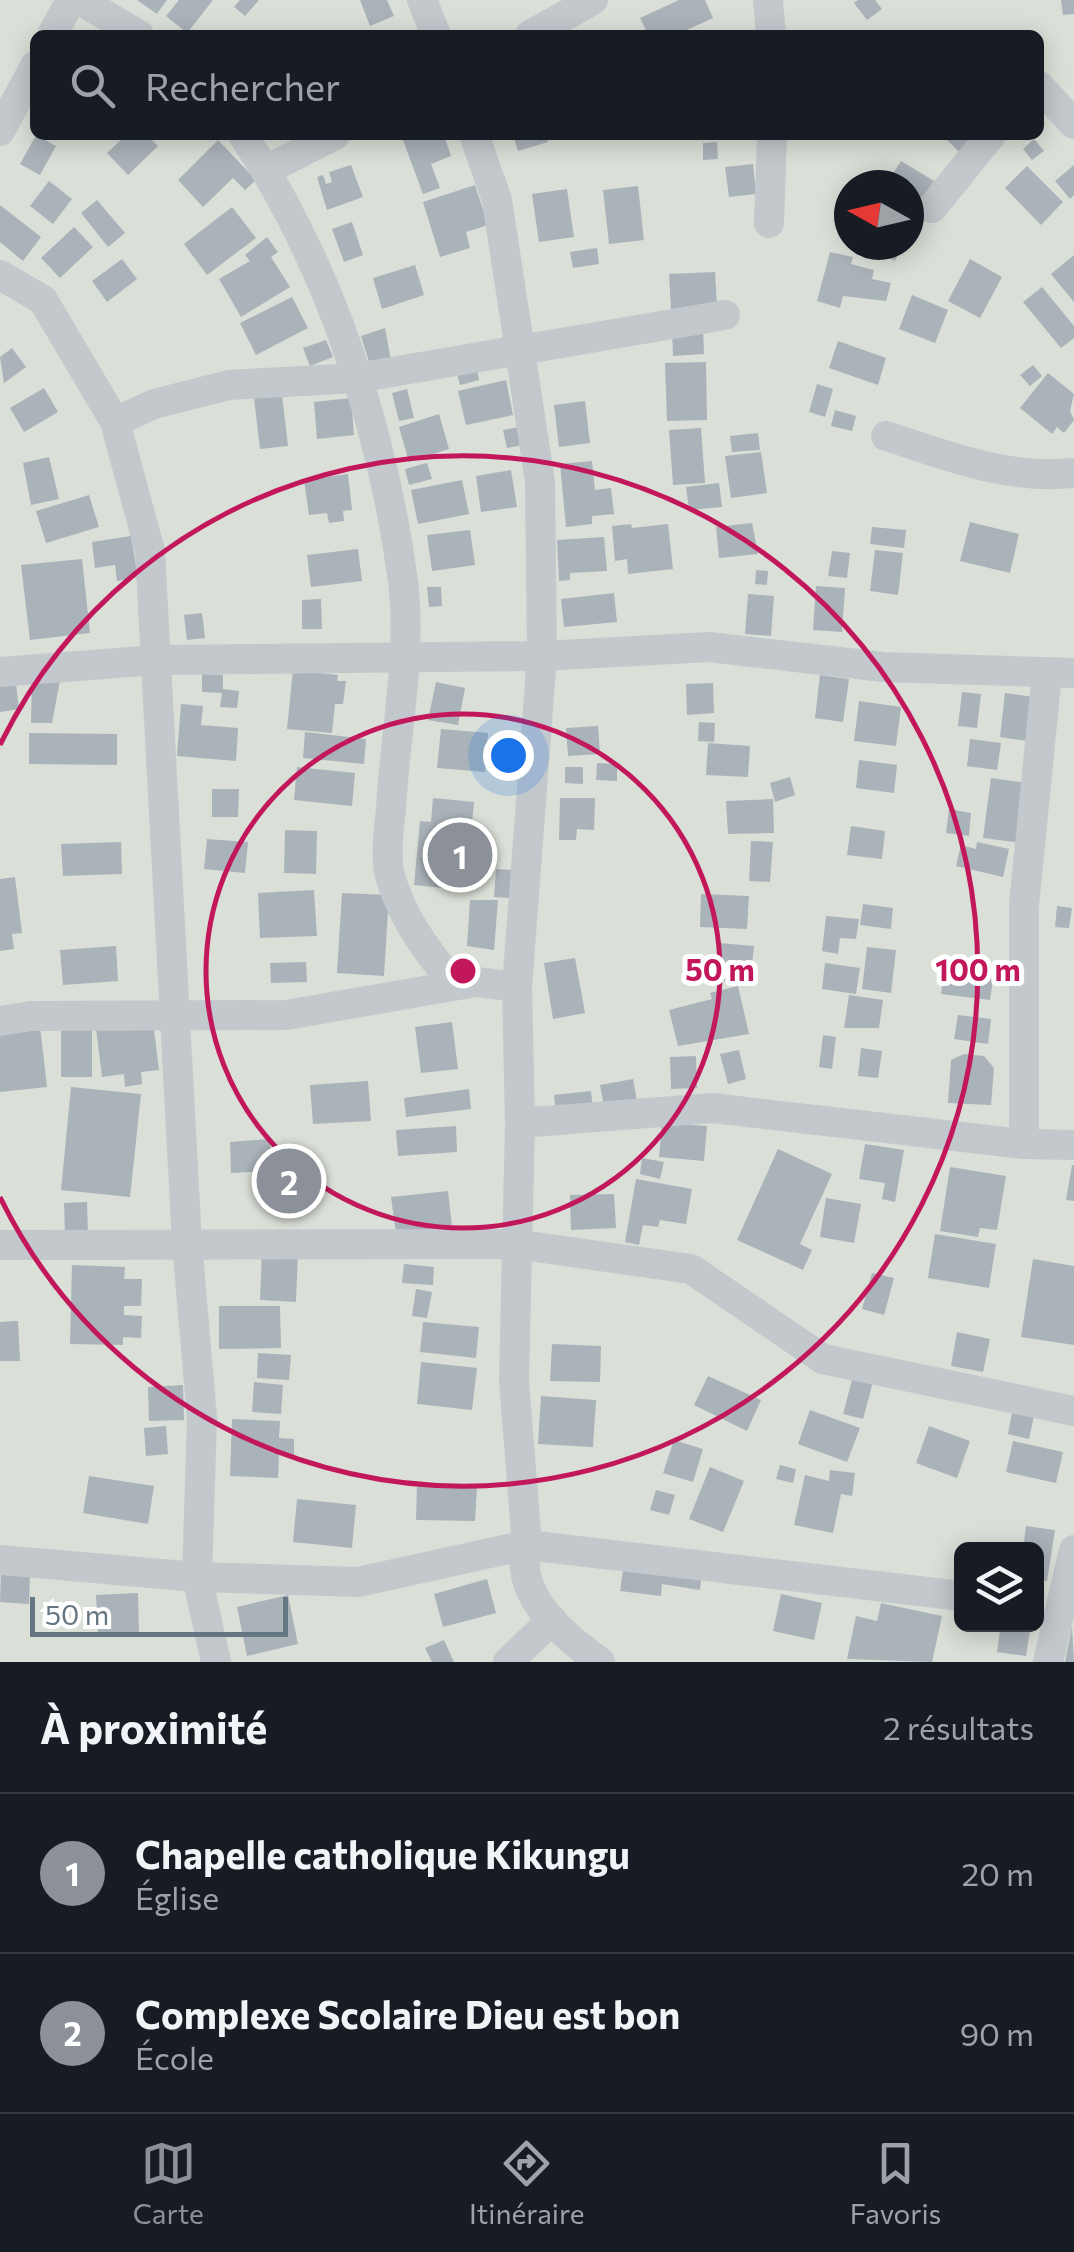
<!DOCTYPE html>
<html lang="fr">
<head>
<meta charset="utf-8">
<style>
	:root { --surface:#171b24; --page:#242831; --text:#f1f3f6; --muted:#9ea1a6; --line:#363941; --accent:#8c9099 }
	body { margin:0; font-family:Commissioner,sans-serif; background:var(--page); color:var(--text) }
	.controls { position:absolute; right:30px; bottom:30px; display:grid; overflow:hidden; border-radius:15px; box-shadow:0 5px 25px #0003 }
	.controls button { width:90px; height:90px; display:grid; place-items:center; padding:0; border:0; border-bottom:2px solid var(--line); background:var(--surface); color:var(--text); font:50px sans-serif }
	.compass { position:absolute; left:834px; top:170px; width:90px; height:90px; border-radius:50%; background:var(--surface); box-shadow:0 5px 25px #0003; rotate:278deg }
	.scale { position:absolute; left:30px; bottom:25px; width:258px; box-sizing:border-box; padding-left:10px; border:5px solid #657683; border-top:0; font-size:28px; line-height:35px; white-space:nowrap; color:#657683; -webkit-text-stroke:8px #fff; paint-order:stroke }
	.you { position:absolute; left:508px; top:755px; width:35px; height:35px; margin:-25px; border:8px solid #fff; border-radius:50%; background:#1a73e8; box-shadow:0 0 0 15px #1a73e833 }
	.badge { display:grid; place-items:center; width:65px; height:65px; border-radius:50%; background:var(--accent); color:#fff; font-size:32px; font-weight:700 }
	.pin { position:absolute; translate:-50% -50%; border:5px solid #fff; box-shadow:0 2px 10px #0006 }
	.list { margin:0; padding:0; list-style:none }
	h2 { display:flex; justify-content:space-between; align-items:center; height:130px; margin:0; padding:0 40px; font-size:42px }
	h2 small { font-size:32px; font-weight:400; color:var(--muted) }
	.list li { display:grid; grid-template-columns:65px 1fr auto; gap:30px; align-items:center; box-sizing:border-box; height:160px; padding:0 40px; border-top:2px solid var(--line) }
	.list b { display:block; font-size:38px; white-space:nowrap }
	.list p { margin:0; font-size:32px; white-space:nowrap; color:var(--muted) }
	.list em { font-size:32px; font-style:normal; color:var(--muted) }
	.icon { flex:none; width:55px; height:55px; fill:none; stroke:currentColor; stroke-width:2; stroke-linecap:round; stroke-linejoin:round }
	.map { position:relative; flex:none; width:1074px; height:1662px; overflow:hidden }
	.search { position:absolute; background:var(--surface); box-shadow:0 5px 25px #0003; left:30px; right:30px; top:30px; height:110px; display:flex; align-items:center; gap:25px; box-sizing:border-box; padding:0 35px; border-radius:15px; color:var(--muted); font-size:38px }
	.sheet { height:450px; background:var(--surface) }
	nav { display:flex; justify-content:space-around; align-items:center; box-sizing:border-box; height:140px; border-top:2px solid var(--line); background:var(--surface); font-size:28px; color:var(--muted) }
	nav a { display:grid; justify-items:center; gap:5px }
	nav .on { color:var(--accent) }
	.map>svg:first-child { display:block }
	.green { fill:#dadfd7; fill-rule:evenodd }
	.building { fill:#aab3b9 }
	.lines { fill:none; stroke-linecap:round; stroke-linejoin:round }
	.minor { stroke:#c3c8cc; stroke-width:30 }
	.ring { fill:none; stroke:#c2185b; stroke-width:5 }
	.centre { fill:#c2185b; stroke:#fff; stroke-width:5 }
	.ring-label { font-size:30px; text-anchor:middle; font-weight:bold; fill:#c2185b; stroke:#fff; stroke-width:10; stroke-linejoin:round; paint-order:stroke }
</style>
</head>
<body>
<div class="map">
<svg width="1074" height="1662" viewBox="0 0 1074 1662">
	<rect width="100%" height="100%" fill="#fafaf8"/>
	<path class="green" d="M0,0H1074V1662H0ZM35,35H1039V135H35ZM849,185H909V245H849ZM962,1550H1036V1624H962Z"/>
	<g class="building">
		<path d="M137,0H167L157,14Z"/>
		<path d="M179,0H213L187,33L166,16Z"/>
		<path d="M240,0H259L245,16L234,7Z"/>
		<path d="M360,0H387L394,16L370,26Z"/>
		<path d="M679,0H705L713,18L676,35H648L640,18Z"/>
		<path d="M858,0H875L882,9L867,20L854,3Z"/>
		<path d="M1061,0H1074V14L1063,15Z"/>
		<path d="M36,135L56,146L40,175L20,164Z"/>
		<path d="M126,135H147L158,146L128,175L107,153Z"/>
		<path d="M401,135H444L451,156L431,164L440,188L423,194Z"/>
		<path d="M513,135H546L548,142L518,151Z"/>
		<path d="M942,135H975L961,154Z"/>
		<path d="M1034,139L1044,151L1032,160L1023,149Z"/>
		<path d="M218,140L256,180L245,190L233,178L203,207L178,180Z"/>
		<path d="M717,142L718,159L703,160V143Z"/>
		<path d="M901,161L934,181L913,215L909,212V185H886Z"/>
		<path d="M753,164L756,194L729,197L725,167Z"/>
		<path d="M351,165L363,197L327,210L317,177L323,175L326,184L332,182L329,172Z"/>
		<path d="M1074,165V195L1070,199L1055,181Z"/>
		<path d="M1027,166L1063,202L1041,225L1005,188Z"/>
		<path d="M49,181L72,199L53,224L30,206Z"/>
		<path d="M475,185L488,225L466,232L470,248L440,257L423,202Z"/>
		<path d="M638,186L644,240L609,244L603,190Z"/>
		<path d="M567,189L574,237L539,242L532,194Z"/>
		<path d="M97,200L125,233L108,247L81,213Z"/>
		<path d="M0,205L41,237L23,261L0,242Z"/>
		<path d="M232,207L256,238L207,275L184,244Z"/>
		<path d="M352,222L363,255L344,262L332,229Z"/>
		<path d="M74,227L93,247L60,278L41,258Z"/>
		<path d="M267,237L278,252L271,257L290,287L241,317L219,279L250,261L245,255Z"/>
		<path d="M862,245H903L895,261Z"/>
		<path d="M597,248L599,264L573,268L570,252Z"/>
		<path d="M830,252L853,257L851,264L874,270L872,279L891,283L886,301L843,296L840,308L817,301Z"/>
		<path d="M1074,255V302L1051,274Z"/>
		<path d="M122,259L137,279L107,302L92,281Z"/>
		<path d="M970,259L1002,277L980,318L948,301Z"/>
		<path d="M415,265L424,295L382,309L373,278Z"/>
		<path d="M715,272L717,307L671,309L669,274Z"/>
		<path d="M1042,287L1074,326V338L1061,348L1023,302Z"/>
		<path d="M912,295L948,310L935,343L899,329Z"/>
		<path d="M292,297L308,328L256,355L240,323Z"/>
		<path d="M385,328L391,361L371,368L361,336Z"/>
		<path d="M703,329L704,354L673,356L672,330Z"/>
		<path d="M326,340L333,357L310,366L303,348Z"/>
		<path d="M838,341L886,358L878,385L829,368Z"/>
		<path d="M12,348L26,367L4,383L0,357Z"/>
		<path d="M706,362L707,420L667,421L665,363Z"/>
		<path d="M476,365L479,380L460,385L456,371Z"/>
		<path d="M1033,365L1042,376L1030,386L1020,375Z"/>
		<path d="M1048,373L1074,394L1070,411L1074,420L1064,433L1057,427L1052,434L1020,408Z"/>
		<path d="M506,380L513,415L466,425L458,391Z"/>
		<path d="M817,384L833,389L825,417L809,412Z"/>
		<path d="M44,388L58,412L24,432L10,408Z"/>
		<path d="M407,389L414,418L399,421L392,393Z"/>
		<path d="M282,395L288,446L260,449L254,398Z"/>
		<path d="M351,398L354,435L317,439L314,402Z"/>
		<path d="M585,401L590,443L559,447L554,405Z"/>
		<path d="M835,410L856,416L852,431L831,426Z"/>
		<path d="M439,414L449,449L409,462L399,427Z"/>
		<path d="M519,427L523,445L507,448L503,430Z"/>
		<path d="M701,428L705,483L673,485L669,430Z"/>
		<path d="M758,433L760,450L732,452L730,436Z"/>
		<path d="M761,452L767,493L731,498L725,456Z"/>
		<path d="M49,457L59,499L31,505L23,463Z"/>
		<path d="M592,461L595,490L611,488L614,514L592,516V524L566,527L560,464Z"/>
		<path d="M427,463L432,479L409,485L405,469Z"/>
		<path d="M511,470L517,507L481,512L476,476Z"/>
		<path d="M348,474L352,510L343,511L344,521L329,523L327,513L309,515L304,480Z"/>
		<path d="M462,480L469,514L418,524L411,490Z"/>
		<path d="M719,483L722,507L689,510L686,487Z"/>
		<path d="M89,495L99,527L46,543L36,511Z"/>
		<path d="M970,522L1019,534L1010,573L960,561Z"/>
		<path d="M752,523L758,554L719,558L716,527Z"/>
		<path d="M631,524L632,528L668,524L673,569L628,574L627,559L615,561L612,526Z"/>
		<path d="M872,527L906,530L904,548L870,544Z"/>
		<path d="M470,530L475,565L432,571L427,535Z"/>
		<path d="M131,536L138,577L117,581L115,565L95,568L92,542Z"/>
		<path d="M604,537L607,571L570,573V580L559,581L557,540Z"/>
		<path d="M358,549L362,581L311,587L307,555Z"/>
		<path d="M875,550L903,553L898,595L870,591Z"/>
		<path d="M832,551L850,553L847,578L828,576Z"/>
		<path d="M82,559L90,633L30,640L21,565Z"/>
		<path d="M756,570L768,571L767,585L755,584Z"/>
		<path d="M816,586L845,588L842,632L813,630Z"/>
		<path d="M427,587H441L442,606L429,607Z"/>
		<path d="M614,593L617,622L564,627L561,599Z"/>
		<path d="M748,594L774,596L771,636L745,634Z"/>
		<path d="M321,599L322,629H302V600Z"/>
		<path d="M202,613L205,638L187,640L184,615Z"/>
		<path d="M293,670L338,675L337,681H346L343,704H335L332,733L287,729Z"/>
		<path d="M202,674L223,675V689L239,691L237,708L220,707L222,693L202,692Z"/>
		<path d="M15,675L19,709L0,712V677Z"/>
		<path d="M820,675L849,679L843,722L815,718Z"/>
		<path d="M32,679L60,680L52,723H31Z"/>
		<path d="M436,682L465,688L458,725L428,720Z"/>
		<path d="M713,683L714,713L687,715L686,684Z"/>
		<path d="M962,692L981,694L977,728L958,726Z"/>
		<path d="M1005,693L1033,697L1027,741L1000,737Z"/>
		<path d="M859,701L901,707L896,746L854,741Z"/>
		<path d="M181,704L203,706L201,725L238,728L236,761L177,756Z"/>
		<path d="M699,722L715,723L714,742L698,741Z"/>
		<path d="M598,726L600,754L568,756L566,728Z"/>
		<path d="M441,729L488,733L485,772L437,768Z"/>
		<path d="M305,732L366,739L364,764L303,758Z"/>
		<path d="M29,733L117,734V765L29,764Z"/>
		<path d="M970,739L1001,743L997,770L967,766Z"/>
		<path d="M708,743L750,746L748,777L706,775Z"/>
		<path d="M859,760L897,765L894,793L856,788Z"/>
		<path d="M597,763L617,764V781L596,780Z"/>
		<path d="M297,767L355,773L352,806L294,800Z"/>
		<path d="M565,767H583V784L565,783Z"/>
		<path d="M790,777L795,795L775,802L770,783Z"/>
		<path d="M991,778L1028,783L1021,843L983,838Z"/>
		<path d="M212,789H239L238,817H212Z"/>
		<path d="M433,798L474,802L468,863L476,864L473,891L414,885L420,821L431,822Z"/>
		<path d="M560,798H595L594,830L577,829L576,840H559Z"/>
		<path d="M773,799L774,833L728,834L726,801Z"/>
		<path d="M949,809L971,813L969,836L946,833Z"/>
		<path d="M851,826L885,831L882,859L847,855Z"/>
		<path d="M285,830L317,831L316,874L284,873Z"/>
		<path d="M207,839L248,842L245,873L204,869Z"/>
		<path d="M751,841L773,842L770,882L749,881Z"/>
		<path d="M121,842L122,874L63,876L61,844Z"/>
		<path d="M977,842L1009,849L1003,877L956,866L961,845L976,849Z"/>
		<path d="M496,869L514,870L512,898L494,897Z"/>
		<path d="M15,877L22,933L12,934L14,949L0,951V879Z"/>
		<path d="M314,890L317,936L260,938L258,893Z"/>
		<path d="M342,893L389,895L384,976L337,973Z"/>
		<path d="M701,894L749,896L747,929L700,927Z"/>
		<path d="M470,900H498L494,950L467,946Z"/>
		<path d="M863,904L893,908L891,929L860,925Z"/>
		<path d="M1057,906L1072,908L1069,928L1055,927Z"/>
		<path d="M826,916L859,919L856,939L840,938L838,954L822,951Z"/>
		<path d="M719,943L754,946L750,984L716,980Z"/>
		<path d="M116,946L118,981L63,985L60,950Z"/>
		<path d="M867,947L896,950L891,993L862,989Z"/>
		<path d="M575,958L585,1013L553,1019L544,963Z"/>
		<path d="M945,960L995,966L990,1000L941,994Z"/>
		<path d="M306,962L307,982L271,983L270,963Z"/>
		<path d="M825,963L860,968L856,994L822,989Z"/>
		<path d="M738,986L749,1034L678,1046L669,1010L712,999L710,993Z"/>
		<path d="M849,995L883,1000L879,1028H844Z"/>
		<path d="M958,1015L991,1019L988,1044L954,1039Z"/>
		<path d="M153,1022L159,1070L141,1072L142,1084L125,1087L124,1074L102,1077L96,1029Z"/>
		<path d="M452,1022L458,1069L421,1073L415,1027Z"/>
		<path d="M40,1026L47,1087L0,1092V1030Z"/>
		<rect x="61" y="1029" width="31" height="48"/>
		<path d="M823,1035L836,1037L832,1069L819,1067Z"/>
		<path d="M861,1048L882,1051L878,1078L858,1076Z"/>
		<path d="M739,1050L746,1079L728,1084L720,1054Z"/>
		<path d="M964,1054L984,1056L994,1068L991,1105L948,1103L951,1060Z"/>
		<path d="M696,1056L697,1088L671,1089L670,1057Z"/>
		<path d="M633,1079L637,1101L604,1106L600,1085Z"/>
		<path d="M368,1081L371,1121L313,1124L310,1085Z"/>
		<path d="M71,1087L141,1094L130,1197L61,1190Z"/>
		<path d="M469,1089L471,1109L406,1117L404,1098Z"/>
		<path d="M591,1091L593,1111L556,1114L554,1095Z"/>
		<path d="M662,1123L707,1126L704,1161L659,1157Z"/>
		<path d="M456,1126L457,1152L398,1156L396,1130Z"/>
		<path d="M270,1139L272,1171L231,1173L230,1142Z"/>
		<path d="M865,1144L904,1150L895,1202L882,1199L885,1183L859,1179Z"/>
		<path d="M778,1149L832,1174L800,1244L812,1250L803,1270L737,1240Z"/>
		<path d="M642,1158L664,1162L660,1179L640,1174Z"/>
		<path d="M1072,1165H1074V1201L1066,1200Z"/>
		<path d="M950,1167L1006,1176L997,1230L980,1228L978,1237L940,1231Z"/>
		<path d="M636,1179L692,1189L686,1224L660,1220L658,1227L643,1225L639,1245L625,1242Z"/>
		<path d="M448,1191L452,1227L396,1233L391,1197Z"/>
		<path d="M614,1194L616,1228L571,1230L570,1195Z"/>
		<path d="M826,1198L861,1204L854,1243L820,1237Z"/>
		<path d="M87,1202L88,1235H65L64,1203Z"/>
		<path d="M935,1234L996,1244L989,1288L928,1278Z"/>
		<path d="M262,1249L298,1251L296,1302L260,1300Z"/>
		<path d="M1033,1259L1074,1266V1345L1021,1337Z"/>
		<path d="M404,1264L434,1267L433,1285L402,1283Z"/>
		<path d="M72,1265L125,1267L124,1279H142L141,1306H124V1315L142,1316L141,1338L123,1337V1345L70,1344Z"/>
		<path d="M872,1273L894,1278L884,1315L862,1309Z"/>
		<path d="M416,1289L432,1292L427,1318L412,1316Z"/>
		<path d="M219,1306H280L281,1348L219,1349Z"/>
		<path d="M18,1321L20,1361H0V1322Z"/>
		<path d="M423,1322L479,1327L476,1358L420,1352Z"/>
		<path d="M957,1332L990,1339L983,1372L951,1366Z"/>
		<path d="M552,1344L601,1346L600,1382L550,1381Z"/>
		<path d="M258,1353L291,1355L289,1380L257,1378Z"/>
		<path d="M421,1362L477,1368L472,1410L417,1404Z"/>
		<path d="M708,1376L761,1400L747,1431L694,1405Z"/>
		<path d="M853,1376L873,1382L863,1419L843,1414Z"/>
		<path d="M254,1382L283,1385L281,1414L252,1412Z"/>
		<path d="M183,1385L184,1420L149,1421L148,1387Z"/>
		<path d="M541,1396L596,1400L593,1447L538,1444Z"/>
		<path d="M810,1410L860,1428L847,1462L798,1444Z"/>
		<path d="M1012,1412L1034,1416L1029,1439L1008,1434Z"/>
		<path d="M232,1419L280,1421L279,1438L294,1439V1455L279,1454L278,1478L230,1476Z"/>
		<path d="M166,1426L168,1454L146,1456L144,1428Z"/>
		<path d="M929,1426L970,1441L957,1478L916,1463Z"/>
		<path d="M674,1440L703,1449L693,1482L663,1473Z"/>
		<path d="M1013,1441L1063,1452L1056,1483L1006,1472Z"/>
		<path d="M780,1465L796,1469L793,1483L776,1479Z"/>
		<path d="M710,1467L744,1481L723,1532L689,1519Z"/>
		<path d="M830,1470L855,1473L852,1496L841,1494L833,1533L794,1525L805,1475L829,1481Z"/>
		<path d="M89,1476L154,1486L148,1524L83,1513Z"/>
		<path d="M417,1485L477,1487L475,1521L416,1520Z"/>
		<path d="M656,1490L675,1495L669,1515L650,1510Z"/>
		<path d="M297,1499L356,1505L352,1548L293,1542Z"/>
		<path d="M1026,1526L1055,1530L1047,1581L1036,1579V1550H1023Z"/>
		<path d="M624,1563L702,1569L700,1590L662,1584L661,1596L620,1591Z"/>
		<path d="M1,1574L30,1575L29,1604L0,1602Z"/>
		<path d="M487,1579L496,1613L443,1627L434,1594Z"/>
		<path d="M138,1593L139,1634L98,1636L96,1595Z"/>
		<path d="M781,1594L822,1603L814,1640L773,1631Z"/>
		<path d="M288,1595L298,1644L247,1656L237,1607Z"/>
		<path d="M881,1603L942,1616L932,1662L847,1659L856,1616L877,1621Z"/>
		<path d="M1001,1624H1031L1026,1656L997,1652Z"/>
		<path d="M1072,1626L1074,1662H1065Z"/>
		<path d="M444,1640L454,1662H432L425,1648Z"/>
	</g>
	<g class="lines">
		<g class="minor">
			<path d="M80,0L139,35"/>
			<path d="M422,0L436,35"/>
			<path d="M768,0L771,35"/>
			<path d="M52,35L71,0"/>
			<path d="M530,35L593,0"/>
			<path d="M1039,86L1074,124"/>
			<path d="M0,131L35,66"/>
			<path d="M243,135C330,266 382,426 403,581C412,655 395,734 391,808C389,829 385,855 390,876C402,918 427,953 456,985"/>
			<path d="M474,135L497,200L540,482L542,656L517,987L520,1123L514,1381L527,1545C513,1595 564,1636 600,1662"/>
			<path d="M266,170L335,135"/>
			<path d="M932,208L991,135"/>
			<path d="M769,223L772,135"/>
			<path d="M0,275L43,300L115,422L150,551L187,1243L202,1418L197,1577L216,1662"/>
			<path d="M115,422L154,404L229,385L357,378L725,315"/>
			<path d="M886,436C949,456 1007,480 1074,473"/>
			<path d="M0,672L156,660L542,656L709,647L883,667L1074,673"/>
			<path d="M0,1021L31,1016L286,1015L476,982L517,987"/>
			<path d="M520,1123L712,1108L1024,1144L1074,1145"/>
			<path d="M1024,1144V905L1047,673"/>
			<path d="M0,1245L515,1244L691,1269L823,1359L1074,1411"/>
			<path d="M0,1560L197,1577L358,1582L527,1545L962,1596"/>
			<path d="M508,1662L552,1620"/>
			<path d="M1048,1662L1074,1550"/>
		</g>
	</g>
	<g class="ring">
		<circle cx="463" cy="971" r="257"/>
		<path d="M0 745A515 515 0 1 1 0 1197"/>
	</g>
	<circle cx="463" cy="971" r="15" class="centre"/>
	<g class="ring-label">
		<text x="720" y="981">50 m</text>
		<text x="978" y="981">100 m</text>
	</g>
</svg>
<div class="controls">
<button><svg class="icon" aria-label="layers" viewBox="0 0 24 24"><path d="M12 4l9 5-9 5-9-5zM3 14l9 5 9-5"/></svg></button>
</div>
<svg class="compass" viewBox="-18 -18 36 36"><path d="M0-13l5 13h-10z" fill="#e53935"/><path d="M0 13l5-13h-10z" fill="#9ea1a6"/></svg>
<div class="scale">50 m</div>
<div class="you"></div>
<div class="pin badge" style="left:460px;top:855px">1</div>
<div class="pin badge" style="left:289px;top:1181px">2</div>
<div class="search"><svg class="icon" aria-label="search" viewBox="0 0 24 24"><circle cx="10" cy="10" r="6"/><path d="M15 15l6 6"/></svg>Rechercher</div>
</div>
<section class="sheet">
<h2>À proximité<small>2 résultats</small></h2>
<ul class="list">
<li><span class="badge">1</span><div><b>Chapelle catholique Kikungu</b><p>Église</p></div><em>20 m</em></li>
<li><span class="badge">2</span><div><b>Complexe Scolaire Dieu est bon</b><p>École</p></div><em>90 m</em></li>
</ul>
</section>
<nav>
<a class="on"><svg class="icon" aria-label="map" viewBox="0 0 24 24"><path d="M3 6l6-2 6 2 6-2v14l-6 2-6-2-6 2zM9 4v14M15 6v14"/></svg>Carte</a>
<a><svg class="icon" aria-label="directions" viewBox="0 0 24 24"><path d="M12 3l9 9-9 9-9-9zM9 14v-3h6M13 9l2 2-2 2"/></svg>Itinéraire</a>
<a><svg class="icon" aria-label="saved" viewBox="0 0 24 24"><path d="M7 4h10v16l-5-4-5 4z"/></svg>Favoris</a>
</nav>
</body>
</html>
